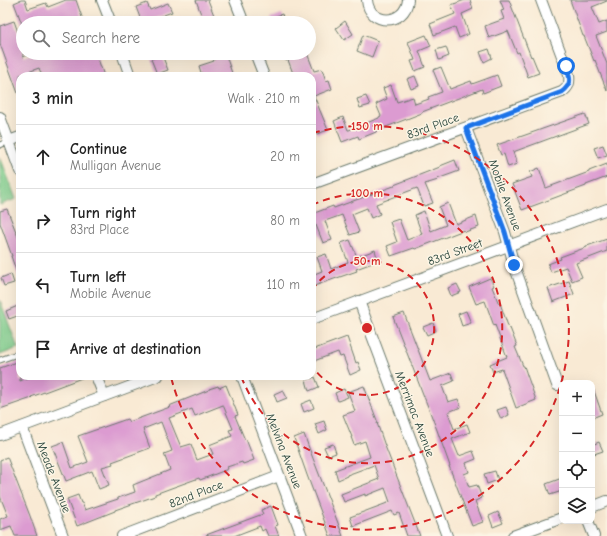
<!DOCTYPE html>
<html lang="en">
<head>
<meta charset="utf-8">
<style>
	:root { --surface:#fff; --page:#f6f6f6; --text:#222; --muted:#767676; --line:#e0e0e0 }
	body { margin:0; font-family:"Comic Neue",sans-serif; background:var(--page); color:var(--text) }
	.controls { position:absolute; right:12px; bottom:12px; display:grid; overflow:hidden; border-radius:8px; box-shadow:0 4px 16px #0002 }
	.controls button { width:36px; height:36px; display:grid; place-items:center; padding:0; border:0; border-bottom:1px solid var(--line); background:var(--surface); color:var(--text); font:20px sans-serif }
	.stop { position:absolute; width:12px; height:12px; margin:-9px; border:3px solid #1a73e8; border-radius:50%; background:#fff }
	.stop.end { background:#1a73e8; border-color:#fff; box-shadow:0 1px 4px #0008 }
	.list { margin:0; padding:0; list-style:none }
	h2 { display:flex; justify-content:space-between; align-items:center; height:52px; margin:0; padding:0 16px; font-size:17px }
	h2 small { font-size:13px; font-weight:400; color:var(--muted) }
	.list li { display:grid; grid-template-columns:26px 1fr auto; gap:12px; align-items:center; box-sizing:border-box; height:64px; padding:0 16px; border-top:1px solid var(--line) }
	.list b { display:block; font-size:15px; white-space:nowrap }
	.list p { margin:0; font-size:13px; white-space:nowrap; color:var(--muted) }
	.list em { font-size:13px; font-style:normal; color:var(--muted) }
	.icon { flex:none; width:22px; height:22px; fill:none; stroke:currentColor; stroke-width:2; stroke-linecap:round; stroke-linejoin:round }
	.map { position:relative; flex:none; width:607px; height:536px; overflow:hidden }
	.search { position:absolute; background:var(--surface); box-shadow:0 4px 16px #0002; left:16px; top:16px; width:300px; height:44px; display:flex; align-items:center; gap:10px; box-sizing:border-box; padding:0 14px; border-radius:22px; color:var(--muted); font-size:15px }
	.panel { position:absolute; background:var(--surface); box-shadow:0 4px 16px #0002; left:16px; top:72px; width:300px; height:308px; border-radius:12px }
	.map>svg:first-child { display:block }
	.green { fill:#7bca8a; stroke:#4d845f }
	.building { fill:#dc9bd1; fill-rule:evenodd }
	.lines { fill:none; stroke-linecap:round; stroke-linejoin:round }
	.lane-casing { stroke:#6b7a6c; stroke-width:7 }
	.street-casing { stroke:#6b7a6c; stroke-width:12 }
	.lane { stroke:#fff; stroke-width:5 }
	.street { stroke:#fff; stroke-width:10 }
	.route { stroke:#1a73e8; stroke-width:5 }
	.ring { fill:none; stroke:#d62828; stroke-width:2; stroke-dasharray:7 5 }
	.labels { text-anchor:middle; dominant-baseline:central; stroke-width:3; stroke-linejoin:round; paint-order:stroke }
	.street-label { font-size:12px; fill:#1f3d34; stroke:#fcf5e5 }
	.centre { fill:#d62828; stroke:#fcf5e5; stroke-width:2 }
	.ring-label { font-size:12px; text-anchor:middle; font-weight:bold; fill:#d62828; stroke:#fcf5e5; stroke-width:3; stroke-linejoin:round; paint-order:stroke }
</style>
</head>
<body>
<div class="map">
<svg width="607" height="536" viewBox="0 0 607 536">
	<rect width="100%" height="100%" fill="#fcf5e5"/>
	<filter id="ink" filterUnits="userSpaceOnUse"><feTurbulence type="fractalNoise" baseFrequency=".025" numOctaves="2"/><feDisplacementMap in="SourceGraphic" scale="8" xChannelSelector="R" yChannelSelector="G"/><feConvolveMatrix kernelMatrix="1 2 1 2 8 2 1 2 1" color-interpolation-filters="sRGB"/></filter>
	<filter id="wash" filterUnits="userSpaceOnUse"><feTurbulence type="fractalNoise" baseFrequency=".012" numOctaves="4" result="noise"/><feDisplacementMap in="SourceGraphic" scale="16" xChannelSelector="R" yChannelSelector="G"/><feGaussianBlur stdDeviation="0.9" result="paint"/><feColorMatrix in="noise" values="0 0 0 0 0 0 0 0 0 0 0 0 0 0 0 0 0 1.4 0 .05"/><feComposite in="paint" operator="in"/></filter>
	<g filter="url(#wash)">
		<rect width="100%" height="100%" fill="#f9ead4"/>
		<g class="green">
			<path d="M0,156L16,199L0,205Z"/>
			<path d="M0,300L18,348L0,355Z"/>
		</g>
		<g id="blocks">
			<g class="building">
				<path d="M21,0H25L28,9L46,3L48,7L66,0H76L84,23H23L22,24L14,3Z"/>
				<path d="M196,0H208L217,23H204Z"/>
				<path d="M465,0H470L473,9L462,14L469,34L459,38L455,27L434,35L430,24L455,14L451,5Z"/>
				<path d="M500,0H509L531,57L532,56L539,73L528,77L519,52L517,53L508,31L489,38L485,26L504,19L501,11L504,10Z"/>
				<path d="M570,0H607V1L592,7L599,24L607,21V32L596,36L607,64V91L595,60L594,61L584,36H583Z"/>
				<path d="M147,3L150,10L168,3L172,12L153,19L154,21L148,23H142L136,7Z"/>
				<path d="M282,14L285,23H273L271,18Z"/>
				<path d="M14,21L23,46V57L33,53H96L104,76H42L39,68L20,75V95L19,96L0,44V26Z"/>
				<path d="M345,21L353,34L344,40L336,28Z"/>
				<path d="M363,35L378,41L372,57L357,51Z"/>
				<path d="M426,35L431,46L419,51L425,67L415,71L411,61L415,60L408,42Z"/>
				<path d="M446,47L449,56L439,60L436,50Z"/>
				<path d="M489,49L492,58L484,62L480,52Z"/>
				<path d="M211,53H225L233,76H202L199,66L214,61Z"/>
				<path d="M284,53H307L314,71L322,69L326,81L329,80L332,89L314,96L328,130L317,134L312,121V76H294L288,60L286,61Z"/>
				<path d="M162,55L168,70L157,74L151,59Z"/>
				<path d="M441,67L450,89L471,81L472,84L497,75L501,86L483,93L482,89L422,112V113L376,131V132L359,139L358,136L342,142L334,121L343,117L348,130H349L379,118V117L381,116L376,104L387,99L383,88L391,85L397,102L413,97L415,104L429,99L428,97L442,92L433,70Z"/>
				<path d="M415,76L419,86L411,89L407,79Z"/>
				<path d="M366,96L370,105L360,108L357,99Z"/>
				<path d="M585,114L589,124L513,152L517,164L508,167L504,154L501,155L497,145Z"/>
				<path d="M603,145L607,155L598,158L594,148Z"/>
				<path d="M455,160L459,171L437,179L438,180L425,184L433,203L424,206L417,188L388,199H389L376,204L380,214L371,218L367,208L352,214L359,232L350,235L342,215L325,221L332,240L323,243L316,225L312,226V214L333,206L334,208L394,186V185L440,167V166Z"/>
				<path d="M607,164V177L586,185V186L522,210L512,184L532,177L530,172L539,168L546,188L589,172V171Z"/>
				<path d="M448,203L456,224L476,216L479,227L465,232L464,230L415,249L414,248L391,256L387,246L397,242L390,222L399,219L407,240L422,234L415,215L424,211L431,231L446,225L439,207Z"/>
				<path d="M7,209L20,242L19,279L11,256H12L0,223V211Z"/>
				<path d="M607,239V251L576,263L582,277L572,281L566,267L551,272L548,264L561,259L560,257L587,247V246Z"/>
				<path d="M350,240L357,257L375,250L378,261L356,269L357,271L314,286L312,280V275L322,271L317,257L326,254L331,269L348,262L341,243Z"/>
				<path d="M11,274L14,283L4,286L1,278Z"/>
				<path d="M490,278L494,286L492,287L499,304L500,303L509,329L510,328L517,346L515,347L523,366H524L527,375L536,400L516,408L502,369L493,372L490,364L507,357L495,325L494,326L485,301L476,304L469,287Z"/>
				<path d="M569,281L574,294L553,302L548,288Z"/>
				<path d="M457,284L461,292L451,296L448,288Z"/>
				<path d="M20,305V315L9,319L6,311Z"/>
				<path d="M466,311L471,323L462,326L458,314Z"/>
				<path d="M404,313L430,381L451,373L454,381L442,386L448,402L458,399L461,407L448,412L454,429L467,424L470,432L452,439L459,456L473,451L476,459L466,463L469,472L464,474L469,487L477,485L482,498L475,501L483,522L472,526L449,466H450L437,430L393,317Z"/>
				<path d="M433,323L436,331L427,335L423,327Z"/>
				<path d="M347,337L356,363L358,362L361,370L350,375L343,356L340,357L338,352L314,361L312,356V350Z"/>
				<path d="M20,361V381L33,376H87L31,397L32,398L0,409V368Z"/>
				<path d="M315,377L319,387L309,391L306,380Z"/>
				<path d="M226,385L238,415L235,416L245,440L246,439L254,460L243,464L242,462L227,467L228,469L213,475L200,480L199,478L174,487L155,494V496L115,510V511L77,526L67,499L78,495L81,503H82L85,510L118,499V498L135,492L133,485L170,470L164,454L172,451L161,422L143,429L150,448L112,462L113,464L102,467L109,485L99,489L92,471L66,481L52,446L63,442L72,468L88,462L78,436L127,419L129,422L170,407L169,406L209,390V389L218,386L219,388ZM223,405L233,429L229,430L232,436L209,445L213,454L197,460L191,444L181,447L169,418L192,409L195,416Z"/>
				<path d="M364,386L378,423H377L385,446L420,536H407L399,513L394,515L392,511L353,526L350,517L390,502L385,488L365,496V494L344,502L341,494L379,479L374,465L347,475V476L338,480L335,470L370,457L365,441L354,445L351,437H352L343,415L355,411L348,392Z"/>
				<path d="M592,388H593L602,414L592,418Z"/>
				<path d="M344,389L348,397L338,401L335,393Z"/>
				<path d="M283,390L287,398L277,402L274,394Z"/>
				<path d="M311,400L314,408L304,412L301,404Z"/>
				<path d="M506,407L509,415L501,419L497,410Z"/>
				<path d="M324,421L327,430L319,434L315,424Z"/>
				<path d="M304,434L309,448L343,536H330L307,475L294,438Z"/>
				<path d="M599,442L603,451L594,454L592,449V445Z"/>
				<path d="M333,444L336,453L328,456L324,447Z"/>
				<path d="M7,457L30,516L37,536H15L11,526L0,530V519L8,516L0,496V460Z"/>
				<path d="M495,471L498,480L487,484L484,474Z"/>
				<path d="M562,478V491L550,495L546,484Z"/>
				<path d="M271,506L278,525L275,526L279,536H268L265,529L262,531L260,526L234,536H206V535L263,514L261,510Z"/>
				<path d="M498,512L503,523L493,527L489,516Z"/>
			</g>
		</g>
	</g>
	<g filter="url(#ink)">
		<use href="#blocks" fill-opacity="0" stroke="#6b7a6c" stroke-width="1"/>
		<g class="lines">
			<g class="lane-casing">
				<g id="lane">
					<path d="M0,145L9,141"/>
					<path d="M0,360L20,353"/>
				</g>
			</g>
			<g class="street-casing">
				<g id="street">
					<path d="M102,0L111,23"/>
					<path d="M235,0L244,23"/>
					<path d="M367,0C369,26 405,26 408,0"/>
					<path d="M122,53L130,76"/>
					<path d="M255,53L264,76"/>
					<path d="M0,117L20,171"/>
					<path d="M466,128L505,232L514,265L557,385"/>
					<path d="M9,141L20,137"/>
					<path d="M312,184L562,92C569,87 570,83 569,75L541,0"/>
					<path d="M359,301L447,536"/>
					<path d="M312,319L607,209"/>
					<path d="M96,376L104,396"/>
					<path d="M242,376L302,536"/>
					<path d="M22,427L63,536"/>
					<path d="M0,435L158,376"/>
					<path d="M592,507L607,501"/>
					<path d="M588,521L594,536"/>
					<path d="M122,536L279,476"/>
					<path d="M513,536L562,518"/>
				</g>
			</g>
			<use href="#lane" class="lane"/>
			<use href="#street" class="street"/>
		</g>
	</g>
	<g class="lines" filter="url(#ink)">
		<path class="route" d="M514,265L505,232L466,128L562,92C573,84 570,77 566,66"/>
	</g>
	<g class="ring">
		<path d="M312 290A67 67 0 1 1 312 366"/>
		<path d="M312 205A135 135 0 1 1 241 376"/>
		<path d="M313 133A202 202 0 1 1 171 377"/>
	</g>
	<g class="labels">
		<g class="street-label">
			<text transform="translate(433 126) rotate(-20)">83rd Place</text>
			<text transform="translate(505 195) rotate(70)">Mobile Avenue</text>
			<text transform="translate(455 252) rotate(-20)">83rd Street</text>
			<text transform="translate(415 414) rotate(69)">Merrimac Avenue</text>
			<text transform="translate(284 451) rotate(69)">Melvina Avenue</text>
			<text transform="translate(54 477) rotate(69)">Meade Avenue</text>
			<text transform="translate(196 494) rotate(-21)">82nd Place</text>
		</g>
	</g>
	<circle cx="367" cy="328" r="6" class="centre"/>
	<g class="ring-label">
		<text x="367" y="130">150 m</text>
		<text x="367" y="197">100 m</text>
		<text x="367" y="265">50 m</text>
	</g>
</svg>
<div class="controls">
<button>+</button>
<button>−</button>
<button><svg class="icon" aria-label="locate" viewBox="0 0 24 24"><circle cx="12" cy="12" r="6"/><path d="M12 2v4M12 18v4M2 12h4M18 12h4"/></svg></button>
<button><svg class="icon" aria-label="layers" viewBox="0 0 24 24"><path d="M12 4l9 5-9 5-9-5zM3 14l9 5 9-5"/></svg></button>
</div>
<div class="stop" style="left:566px;top:66px"></div>
<div class="stop end" style="left:514px;top:265px"></div>
<div class="search"><svg class="icon" aria-label="search" viewBox="0 0 24 24"><circle cx="10" cy="10" r="6"/><path d="M15 15l6 6"/></svg>Search here</div>
<section class="panel">
<h2>3 min<small>Walk · 210 m</small></h2>
<ul class="list">
<li><svg class="icon" aria-label="ahead" viewBox="0 0 24 24"><path d="M12 20V5M6 11l6-6 6 6"/></svg><div><b>Continue</b><p>Mulligan Avenue</p></div><em>20 m</em></li>
<li><svg class="icon" aria-label="right" viewBox="0 0 24 24"><path d="M7 20v-9h11M14 6l5 5-5 5"/></svg><div><b>Turn right</b><p>83rd Place</p></div><em>80 m</em></li>
<li><svg class="icon" aria-label="left" viewBox="0 0 24 24"><path d="M17 20v-9H6M10 6l-5 5 5 5"/></svg><div><b>Turn left</b><p>Mobile Avenue</p></div><em>110 m</em></li>
<li><svg class="icon" aria-label="arrive" viewBox="0 0 24 24"><path d="M6 21V4h12l-3 4 3 4H6"/></svg><div><b>Arrive at destination</b></div></li>
</ul>
</section>
</div>
</body>
</html>
